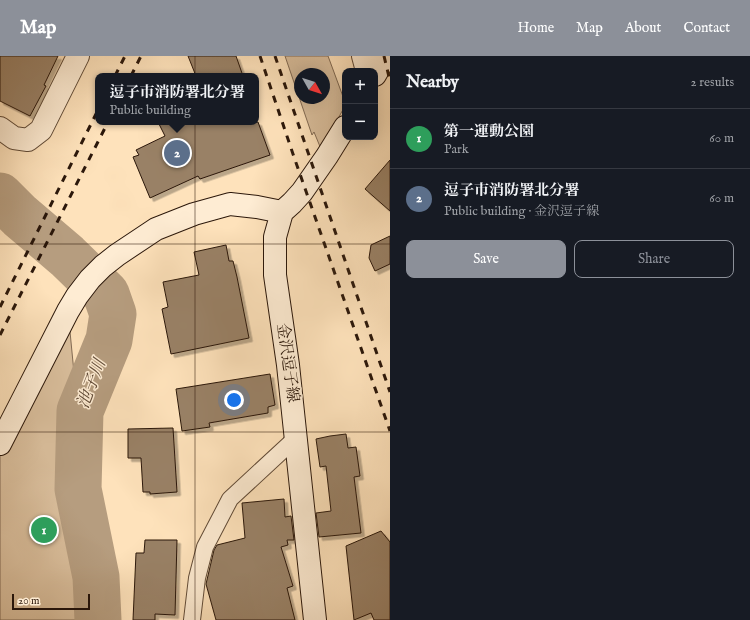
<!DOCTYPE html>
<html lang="en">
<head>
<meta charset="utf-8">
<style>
	:root { --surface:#171b24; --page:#242831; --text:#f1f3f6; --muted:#9ea1a6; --line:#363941; --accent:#8c9099 }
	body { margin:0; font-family:"IM FELL English","Noto Serif JP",serif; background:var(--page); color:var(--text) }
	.controls { position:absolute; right:12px; top:12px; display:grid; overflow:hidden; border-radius:8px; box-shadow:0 4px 16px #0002 }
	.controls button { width:36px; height:36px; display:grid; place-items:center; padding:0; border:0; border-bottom:1px solid var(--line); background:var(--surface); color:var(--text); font:20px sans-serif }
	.compass { position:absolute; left:294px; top:12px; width:36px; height:36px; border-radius:50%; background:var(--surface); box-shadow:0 4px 16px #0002; rotate:129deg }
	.scale { position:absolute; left:12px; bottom:10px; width:78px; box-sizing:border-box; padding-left:4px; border:2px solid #2b170a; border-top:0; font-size:11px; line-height:14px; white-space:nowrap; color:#2b170a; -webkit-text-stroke:3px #feecd3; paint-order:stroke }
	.you { position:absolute; left:234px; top:344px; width:14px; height:14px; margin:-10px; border:3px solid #fff; border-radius:50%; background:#1a73e8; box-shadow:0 0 0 6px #1a73e833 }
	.badge { display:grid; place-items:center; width:26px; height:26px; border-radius:50%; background:var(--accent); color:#fff; font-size:13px; font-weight:700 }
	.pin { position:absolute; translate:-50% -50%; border:2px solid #fff; box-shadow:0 1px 4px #0006 }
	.popup { position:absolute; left:95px; top:17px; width:164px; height:52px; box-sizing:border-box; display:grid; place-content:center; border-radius:8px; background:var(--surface); filter:drop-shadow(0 1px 3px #0005); font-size:13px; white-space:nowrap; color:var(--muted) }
	.popup b { font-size:15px; color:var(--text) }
	.popup::after { content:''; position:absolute; left:50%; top:100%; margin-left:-8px; border:8px solid transparent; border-top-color:var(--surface) }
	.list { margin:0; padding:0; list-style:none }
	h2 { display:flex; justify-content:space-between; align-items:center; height:52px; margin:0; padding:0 16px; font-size:17px }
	h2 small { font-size:13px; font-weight:400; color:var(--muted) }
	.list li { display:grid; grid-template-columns:26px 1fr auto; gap:12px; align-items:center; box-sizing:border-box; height:60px; padding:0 16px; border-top:1px solid var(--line) }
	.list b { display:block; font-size:15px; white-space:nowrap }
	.list p { margin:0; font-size:13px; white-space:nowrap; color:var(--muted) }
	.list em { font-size:13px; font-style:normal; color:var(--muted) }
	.actions { display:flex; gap:8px; padding:12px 16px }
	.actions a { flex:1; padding:9px 0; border:1px solid var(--accent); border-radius:8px; text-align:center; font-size:14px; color:var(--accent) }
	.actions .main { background:var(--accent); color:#fff }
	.map { position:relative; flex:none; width:390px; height:564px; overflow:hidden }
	header { display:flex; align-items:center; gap:24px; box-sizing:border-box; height:56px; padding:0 20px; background:var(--accent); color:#fff }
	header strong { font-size:19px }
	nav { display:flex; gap:22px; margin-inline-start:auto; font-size:14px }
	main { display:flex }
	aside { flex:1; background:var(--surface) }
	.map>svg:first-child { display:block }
	.green { fill:#dabf9d; stroke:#826b54; fill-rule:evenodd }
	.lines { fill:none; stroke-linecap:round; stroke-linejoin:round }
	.river { stroke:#b69d7f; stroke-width:47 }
	.building { fill:#998166; stroke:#2b170a; filter:url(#shadow) }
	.lane-casing { stroke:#604a36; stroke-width:18 }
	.street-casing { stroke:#604a36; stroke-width:24 }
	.secondary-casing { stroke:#2b170a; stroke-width:24 }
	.lane { stroke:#feecd3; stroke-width:16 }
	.street { stroke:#feecd3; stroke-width:22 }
	.secondary { stroke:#feecd3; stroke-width:22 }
	.rail { stroke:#2b170a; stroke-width:3; stroke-dasharray:7 7; stroke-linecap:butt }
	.grid { fill:none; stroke:#2b170a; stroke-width:1; stroke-opacity:0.55 }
	.labels { text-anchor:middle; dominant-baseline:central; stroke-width:3; stroke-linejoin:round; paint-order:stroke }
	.street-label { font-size:16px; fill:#2b170a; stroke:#feecd3 }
	.water-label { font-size:17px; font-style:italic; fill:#634d39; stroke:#feecd3 }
</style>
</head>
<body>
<header>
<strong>Map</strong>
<nav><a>Home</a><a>Map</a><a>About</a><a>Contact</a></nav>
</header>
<main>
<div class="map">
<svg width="390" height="564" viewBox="0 0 390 564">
	<defs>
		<filter id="shadow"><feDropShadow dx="3.5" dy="3.5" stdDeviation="0" flood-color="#0004"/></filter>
	</defs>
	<rect width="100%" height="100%" fill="#fee2bb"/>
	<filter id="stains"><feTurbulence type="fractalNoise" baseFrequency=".005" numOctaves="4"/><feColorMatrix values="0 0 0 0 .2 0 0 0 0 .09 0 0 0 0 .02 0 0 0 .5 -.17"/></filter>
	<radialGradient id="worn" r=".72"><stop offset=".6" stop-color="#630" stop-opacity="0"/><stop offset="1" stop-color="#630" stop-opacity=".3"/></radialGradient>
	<g class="green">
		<path d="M285,0H328L345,46V50L321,93L314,76L312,79ZM300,18H324V42H300Z"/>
		<path d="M68,255L98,564H0V383Z"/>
	</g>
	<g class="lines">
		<path class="river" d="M0,140L20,160L67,200L106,238L113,258L109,284L80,355L78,433L96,521L98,564"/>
	</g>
	<g class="building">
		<path d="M0,0H58L44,29L46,30L30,60L0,45Z"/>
		<path d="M188,0H236L243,20H196Z"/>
		<path d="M158,66H258L270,99L200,123L198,120L150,142L133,101L139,99L136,94L165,80Z"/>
		<path d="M390,104V155L365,133Z"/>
		<path d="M390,180V208L375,215L369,202L371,189Z"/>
		<path d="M226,189L229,205H233L237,221L249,282L171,298L162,253L168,251L163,226L199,219L194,196Z"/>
		<path d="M270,318L275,349L268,351V357L209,367L210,371L182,375L176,333Z"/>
		<path d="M173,372L177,436L150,438V436H143L141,402H128V373Z"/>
		<path d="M346,378L348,392L356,391L360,420L354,421L361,477L319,481L316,457L331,455L326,410L320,411L316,383L330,380Z"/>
		<path d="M284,443L285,461L291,460L294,484H287L288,489L281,491L293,530L287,532L295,564H216L206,528L214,494L217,489L245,482L242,447Z"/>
		<path d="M381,475L390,486V564H374L371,557L354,564L346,490Z"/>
		<path d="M145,484H177L175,559L155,558V564H133L136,497H144Z"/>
	</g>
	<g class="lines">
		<g class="lane-casing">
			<path id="lane" d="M192,564L197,522L205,491L230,443L297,381"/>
		</g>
		<g class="street-casing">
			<g id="street">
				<path d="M363,0L367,15"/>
				<path d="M0,72L14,82L28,84L41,74L78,0"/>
			</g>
		</g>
		<g class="secondary-casing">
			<g id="secondary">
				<path d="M375,19L386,0"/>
				<path d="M0,388L68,255L77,240L90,223L103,210L117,199L156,173L194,158L230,148L257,151L282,156"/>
				<path d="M315,564L288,309L275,219V181L282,156L292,147L302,136L327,100L345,71"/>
			</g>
		</g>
		<use href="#lane" class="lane"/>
		<use href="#street" class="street"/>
		<use href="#secondary" class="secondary"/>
		<g class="rail">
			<path d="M260,0L294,101L390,375"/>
			<path d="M275,0L390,336"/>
			<path d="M384,0L390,25"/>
			<path d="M115,20L125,0"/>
			<path d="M131,20L141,0"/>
			<path d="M0,251L98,54"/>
			<path d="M0,279L108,66"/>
		</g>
	</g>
	<path class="grid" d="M195,0V564M0,188H390M0,376H390"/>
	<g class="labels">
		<g class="street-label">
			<text transform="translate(287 307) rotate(82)">金沢逗子線</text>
		</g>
		<g class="water-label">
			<text transform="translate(92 328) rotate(-69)">池子川</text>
		</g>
	</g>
	<rect width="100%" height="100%" filter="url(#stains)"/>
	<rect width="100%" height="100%" fill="url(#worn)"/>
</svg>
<div class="controls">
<button>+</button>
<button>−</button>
</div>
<svg class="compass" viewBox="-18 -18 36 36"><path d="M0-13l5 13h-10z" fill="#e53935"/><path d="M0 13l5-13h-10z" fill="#9ea1a6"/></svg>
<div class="scale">20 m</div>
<div class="you"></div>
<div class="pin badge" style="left:44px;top:474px;background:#2e9e5b">1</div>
<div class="pin badge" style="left:177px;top:97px;background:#5c6f8a">2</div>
<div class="popup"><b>逗子市消防署北分署</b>Public building</div>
</div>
<aside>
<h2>Nearby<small>2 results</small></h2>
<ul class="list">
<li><span class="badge" style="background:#2e9e5b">1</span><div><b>第一運動公園</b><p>Park</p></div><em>60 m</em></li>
<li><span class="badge" style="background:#5c6f8a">2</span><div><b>逗子市消防署北分署</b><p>Public building · 金沢逗子線</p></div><em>60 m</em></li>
</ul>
<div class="actions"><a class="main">Save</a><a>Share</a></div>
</aside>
</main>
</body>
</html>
